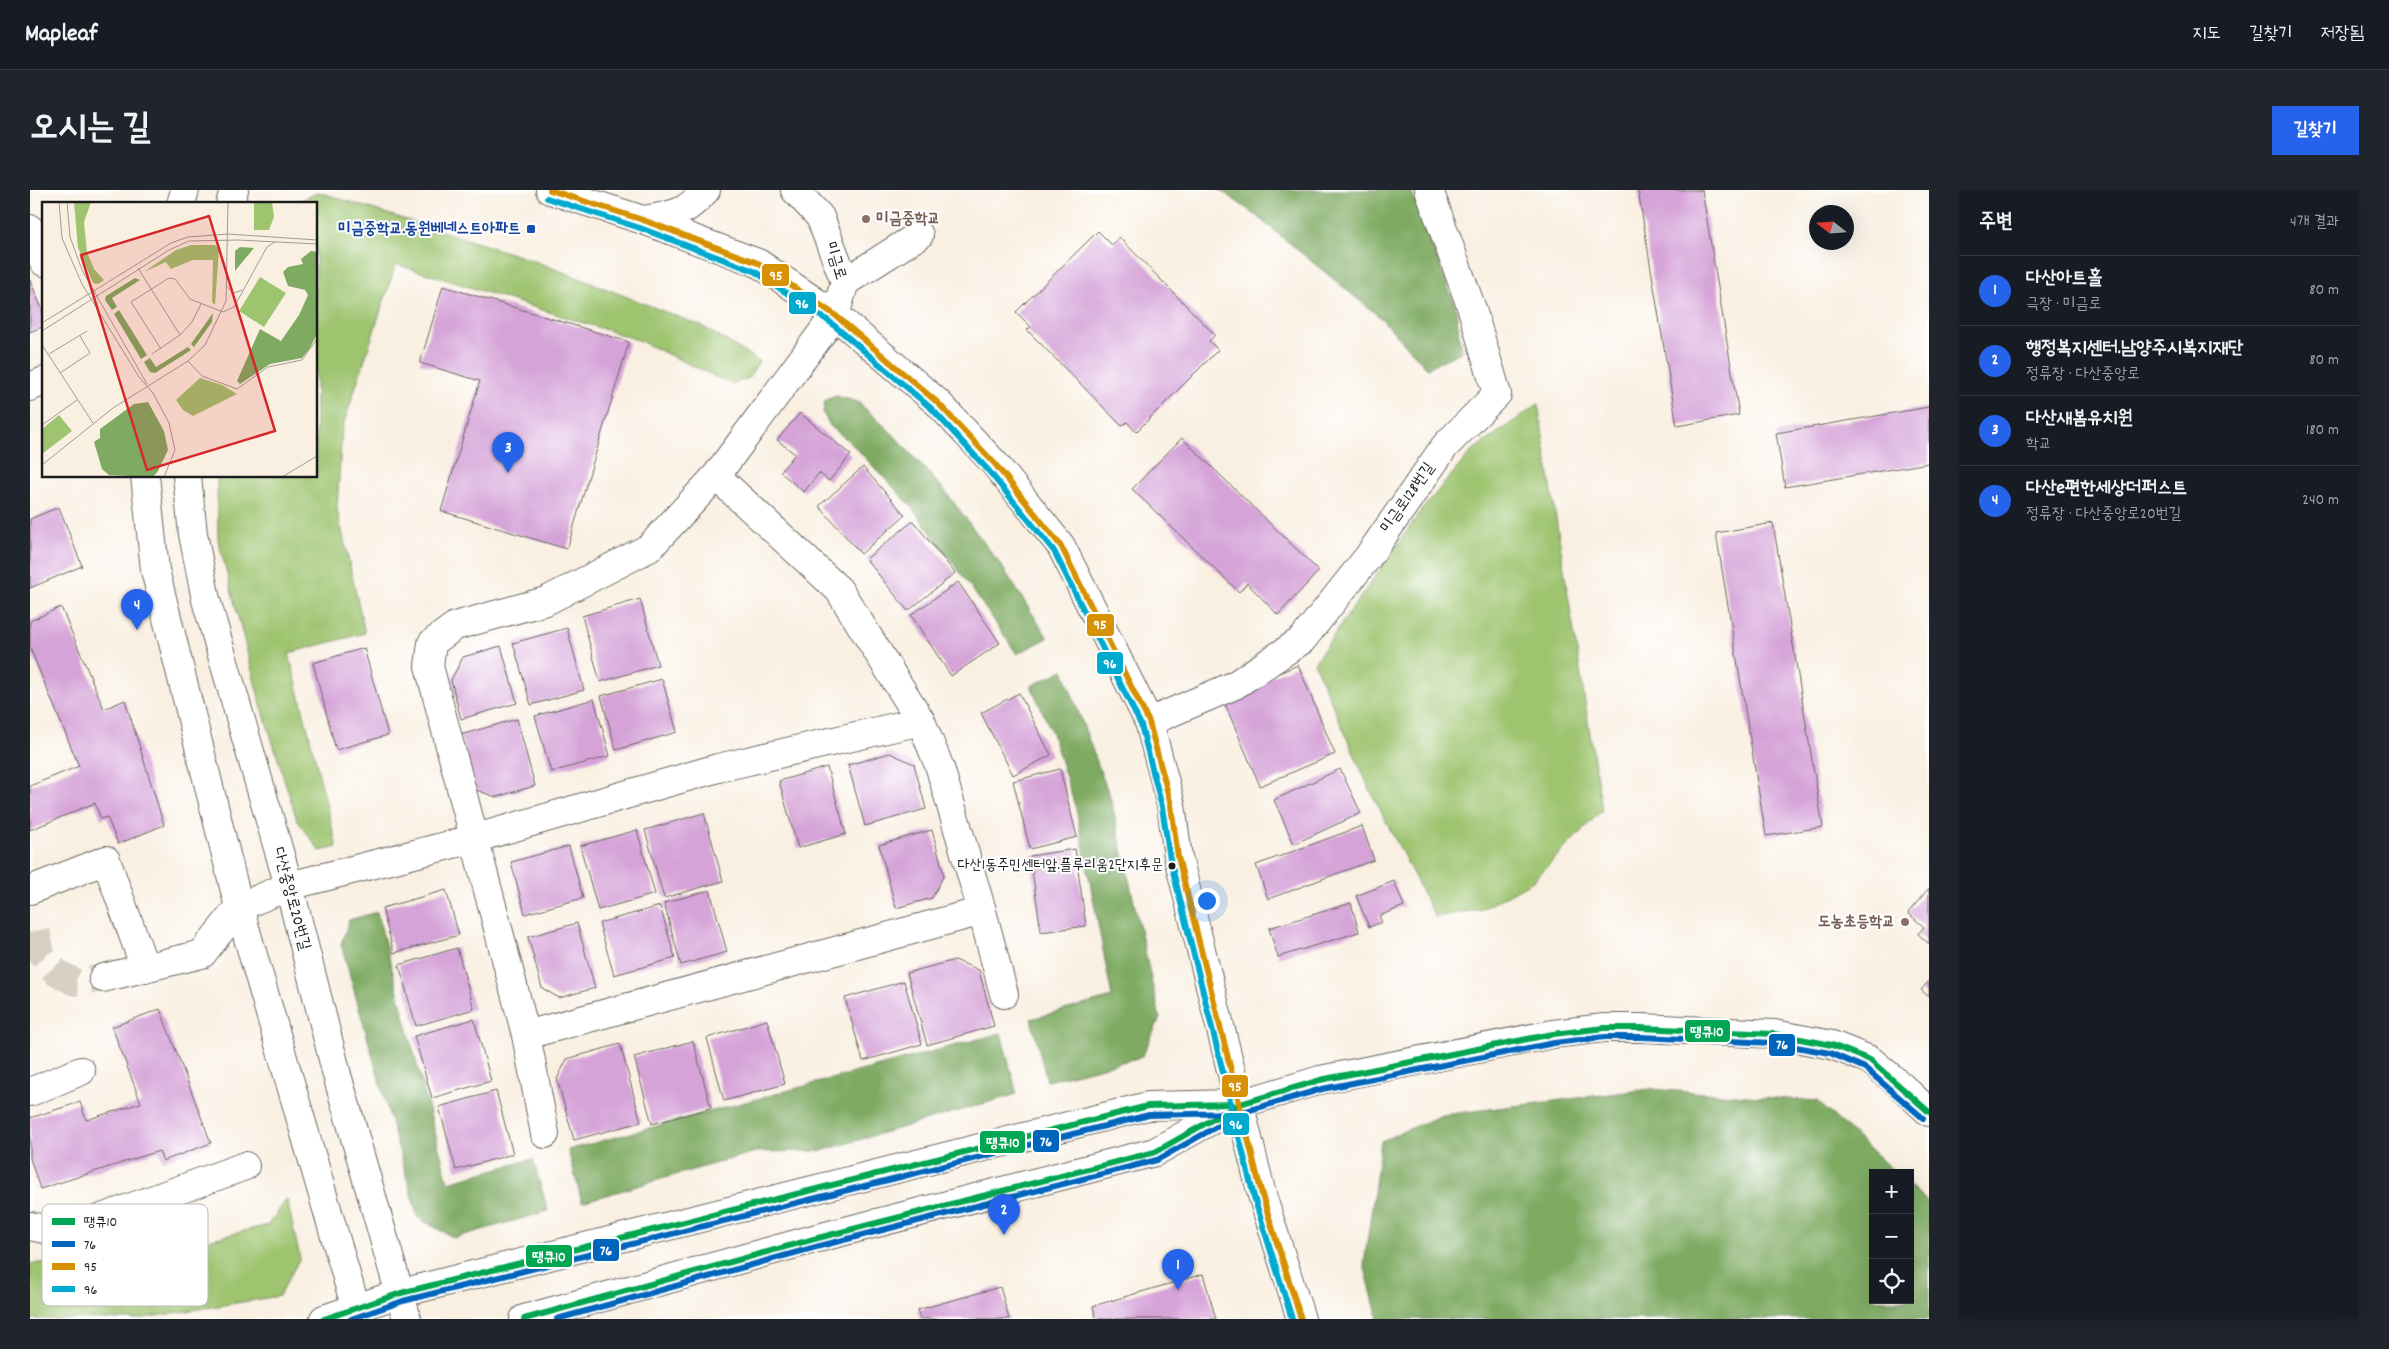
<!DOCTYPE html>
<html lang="ko">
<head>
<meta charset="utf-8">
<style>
	:root { --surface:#171b24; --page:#20242c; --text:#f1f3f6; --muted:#9ea1a6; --line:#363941; --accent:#2563eb }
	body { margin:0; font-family:Dekko,"Poor Story",sans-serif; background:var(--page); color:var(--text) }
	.controls { position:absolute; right:15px; bottom:15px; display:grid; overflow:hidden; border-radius:0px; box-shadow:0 5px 20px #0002 }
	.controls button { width:45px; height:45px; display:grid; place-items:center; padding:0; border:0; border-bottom:1px solid var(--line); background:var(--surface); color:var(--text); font:25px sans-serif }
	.compass { position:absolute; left:1779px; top:15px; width:45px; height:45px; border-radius:50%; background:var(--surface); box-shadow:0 5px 20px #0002; rotate:287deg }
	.you { position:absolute; left:1176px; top:710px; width:18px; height:18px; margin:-12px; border:4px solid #fff; border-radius:50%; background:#1a73e8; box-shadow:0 0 0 8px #1a73e833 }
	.badge { display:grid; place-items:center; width:32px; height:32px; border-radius:50%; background:var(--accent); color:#fff; font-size:16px; font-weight:700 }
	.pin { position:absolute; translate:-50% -41px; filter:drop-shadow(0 1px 2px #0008) }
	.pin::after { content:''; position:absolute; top:26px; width:18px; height:15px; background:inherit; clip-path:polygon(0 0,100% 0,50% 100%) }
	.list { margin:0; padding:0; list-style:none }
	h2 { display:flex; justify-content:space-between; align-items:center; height:65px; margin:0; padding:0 20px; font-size:21px }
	h2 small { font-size:16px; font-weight:400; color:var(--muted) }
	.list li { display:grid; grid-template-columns:32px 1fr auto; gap:15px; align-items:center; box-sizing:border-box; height:70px; padding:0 20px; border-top:1px solid var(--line) }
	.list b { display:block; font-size:19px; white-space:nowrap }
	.list p { margin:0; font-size:16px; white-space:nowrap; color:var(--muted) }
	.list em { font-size:16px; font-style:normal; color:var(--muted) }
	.icon { flex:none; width:28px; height:28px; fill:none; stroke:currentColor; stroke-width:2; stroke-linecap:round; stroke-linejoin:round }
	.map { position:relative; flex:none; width:1899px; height:1129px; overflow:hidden; border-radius:0px }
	header { display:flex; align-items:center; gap:30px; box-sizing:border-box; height:70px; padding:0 25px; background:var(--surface); border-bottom:1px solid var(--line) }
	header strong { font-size:24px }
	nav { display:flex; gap:28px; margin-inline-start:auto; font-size:18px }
	.intro { display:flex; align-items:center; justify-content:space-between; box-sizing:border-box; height:120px; padding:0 30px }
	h1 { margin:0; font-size:35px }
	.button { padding:12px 22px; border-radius:0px; background:var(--accent); color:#fff; font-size:18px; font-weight:700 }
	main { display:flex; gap:30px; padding:0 30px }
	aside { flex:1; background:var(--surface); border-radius:0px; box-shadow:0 5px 20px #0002 }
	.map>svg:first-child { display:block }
	.green { fill:#9ec46f; stroke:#5d7046 }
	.forest { fill:#7eaa62; stroke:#4d633f }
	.building { fill:#d5a3d8 }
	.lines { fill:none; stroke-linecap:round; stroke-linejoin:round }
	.minor-tunnel { stroke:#d8d0c4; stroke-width:28; stroke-dasharray:28 14; stroke-linecap:butt }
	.minor-casing { stroke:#696661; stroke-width:30 }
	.minor { stroke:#fff; stroke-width:28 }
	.bus-1-casing { stroke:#fff; stroke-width:10 }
	.bus-2-casing { stroke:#fff; stroke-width:10 }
	.bus-3-casing { stroke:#fff; stroke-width:10 }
	.bus-4-casing { stroke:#fff; stroke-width:10 }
	.bus-1 { stroke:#00a651; stroke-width:6 }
	.bus-2 { stroke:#0065bd; stroke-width:6 }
	.bus-3 { stroke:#d69104; stroke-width:6 }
	.bus-4 { stroke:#00a9ce; stroke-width:6 }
	.education-dot { fill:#8d6e63; stroke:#fff; stroke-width:2 }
	.transit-dot { fill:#1a4fb4; stroke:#fff; stroke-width:2 }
	.bus-dot { fill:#1c1c1c; stroke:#fff; stroke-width:2 }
	.labels { text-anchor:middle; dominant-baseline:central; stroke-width:4; stroke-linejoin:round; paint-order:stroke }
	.bus-label { font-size:15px; fill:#1c1c1c; stroke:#fff; text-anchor:end }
	.education-label { font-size:16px; font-weight:bold; fill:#785e54; stroke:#fff; text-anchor:start }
	.transit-label { font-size:16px; font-weight:bold; fill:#164399; stroke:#fff; text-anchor:end }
	.street-label { font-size:16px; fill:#1c1c1c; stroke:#fff }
	.inset-road { fill:none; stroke:#a19b93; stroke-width:1 }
	.view { fill:#d62828; fill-opacity:0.15; stroke:#d62828; stroke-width:2.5 }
	.inset-edge { fill:none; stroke:#1c1c1c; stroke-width:2.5 }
	.key { fill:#fff; stroke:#bbb; stroke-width:1 }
	.key-label { font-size:14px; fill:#1c1c1c }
	.line-badge { stroke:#fff; stroke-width:2 }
	.badge-label { font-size:14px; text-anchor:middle; font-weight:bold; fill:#fff }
</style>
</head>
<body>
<header>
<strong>Mapleaf</strong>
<nav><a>지도</a><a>길찾기</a><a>저장됨</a></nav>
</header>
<div class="intro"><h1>오시는 길</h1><a class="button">길찾기</a></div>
<main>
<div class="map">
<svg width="1899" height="1129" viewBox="0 0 1899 1129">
	<rect width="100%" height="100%" fill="#fff"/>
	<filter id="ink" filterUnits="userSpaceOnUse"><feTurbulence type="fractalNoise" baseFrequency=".02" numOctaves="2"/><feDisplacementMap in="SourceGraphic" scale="10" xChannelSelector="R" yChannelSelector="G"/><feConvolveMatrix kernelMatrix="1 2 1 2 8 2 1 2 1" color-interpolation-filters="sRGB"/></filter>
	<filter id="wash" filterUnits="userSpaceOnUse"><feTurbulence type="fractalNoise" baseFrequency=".0096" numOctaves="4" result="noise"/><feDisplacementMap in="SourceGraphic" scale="20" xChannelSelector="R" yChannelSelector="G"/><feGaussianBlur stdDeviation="1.12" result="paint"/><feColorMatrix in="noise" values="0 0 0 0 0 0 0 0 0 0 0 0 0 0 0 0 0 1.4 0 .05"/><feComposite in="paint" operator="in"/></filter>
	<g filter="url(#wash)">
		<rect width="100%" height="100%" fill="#f9f0e2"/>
		<g class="green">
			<path d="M289,2L502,70L672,136L729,171L718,189L701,194L608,150L366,74L312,239L307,319L335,443L259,463L307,657L290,661L267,630L229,508L188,349L187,286H286V14H262Z"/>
			<path d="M1508,214L1572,620L1503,691L1452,719L1405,727L1340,600L1284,473L1393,318L1443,260Z"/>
			<path d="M257,1009L270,1068L249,1106L108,1129H0V1074L139,1060L238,1035Z"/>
		</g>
		<g class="forest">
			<path d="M1190,0H1381L1426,117L1431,162L1397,178L1351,128L1220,21Z"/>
			<path d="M807,206L828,212L862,243L916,302L973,378L1018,448L987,464L937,392L881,316L820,252L800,236L793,223L795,210Z"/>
			<path d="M1033,480L1081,610L1130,828L1112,867L1017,891L1001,829L1082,807L1046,619L1022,543L1001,496Z"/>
			<path d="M347,722L418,992L503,969L518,1021L424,1048L388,1028L311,754L319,730Z"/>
			<path d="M971,843L987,904L791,961L725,962L552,1012L538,960Z"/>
			<path d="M1619,899L1787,911L1866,983H1843V1110H1880V996L1899,1013V1129H1348L1334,1074L1351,951L1412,925Z"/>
		</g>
		<g id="blocks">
			<g class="building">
				<path d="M1608,0H1672L1709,225L1647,236Z"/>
				<path d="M1068,41L1082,55L1089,47L1185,145L1179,151L1188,160L1106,242L1097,232L1092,236L997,140L1001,137L986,122Z"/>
				<path d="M0,90L14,124V136L0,142Z"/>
				<path d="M413,96L599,152L537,359L411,321L450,191L390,173Z"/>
				<path d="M1899,217V273L1755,297L1746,243Z"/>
				<path d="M770,223L821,265L799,291L789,283L774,302L750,282L765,264L747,250Z"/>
				<path d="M1152,248L1289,381L1248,425L1217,393L1209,402L1102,299Z"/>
				<path d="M833,277L875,325L831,364L789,316Z"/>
				<path d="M29,317L52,376L0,398V329Z"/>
				<path d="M883,331L925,383L878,421L836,369Z"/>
				<path d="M1743,333L1793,637L1736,646L1686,343Z"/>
				<path d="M928,392L970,453L921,486L881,425Z"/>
				<path d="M610,409L628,475L570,492L552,426Z"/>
				<path d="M31,417L74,519L95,510L134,635L88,654L77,627L71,629L65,613L0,640V596L49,576L0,458V431Z"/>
				<path d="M537,438L554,500L501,515L483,453Z"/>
				<path d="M471,456L487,513L431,529L421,490L433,467Z"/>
				<path d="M334,458L358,545L306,560L283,473Z"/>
				<path d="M1268,475L1305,564L1230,596L1192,507Z"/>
				<path d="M632,489L647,542L586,560L571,506Z"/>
				<path d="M989,503L1021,565L983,585L951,523Z"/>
				<path d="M564,509L580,566L521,582L505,526Z"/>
				<path d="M487,529L505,596L466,607L446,600L430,545Z"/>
				<path d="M860,563L884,574L896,619L835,636L818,575Z"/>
				<path d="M797,577L816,644L768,658L749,591Z"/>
				<path d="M1030,579L1047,647L1000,659L983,591Z"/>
				<path d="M1310,579L1331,623L1264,654L1244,610Z"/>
				<path d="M674,623L693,691L634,708L615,640Z"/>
				<path d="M1332,636L1344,670L1238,709L1226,675Z"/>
				<path d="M607,640L625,704L568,720L550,656Z"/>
				<path d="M902,640L914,685L902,708L866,718L849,655Z"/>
				<path d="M539,656L553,708L495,724L481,672Z"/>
				<path d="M1045,659L1056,736L1011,742L1000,666Z"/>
				<path d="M1364,691L1374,716L1349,726L1352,732L1339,737L1326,706Z"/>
				<path d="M1899,698V754L1888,744L1894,737L1878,723Z"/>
				<path d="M416,700L429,745L364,763L352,718Z"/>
				<path d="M680,700L697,762L651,775L634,713Z"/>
				<path d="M1321,713L1329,742L1248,767L1239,738Z"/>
				<path d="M630,716L645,768L584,785L569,733Z"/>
				<path d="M547,733L565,798L529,808L512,798L498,747Z"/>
				<path d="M427,758L444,819L386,836L369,775Z"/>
				<path d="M925,770L949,780L964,836L897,855L877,783Z"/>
				<path d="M874,791L892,854L833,871L815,808Z"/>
				<path d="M1899,791V807L1891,800Z"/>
				<path d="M130,819L181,953L133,971L129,961L10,999L0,968V928L50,912L56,930L111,913L82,837Z"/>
				<path d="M444,829L461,891L402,908L384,846Z"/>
				<path d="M737,830L755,894L694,911L677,848Z"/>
				<path d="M663,851L681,918L622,934L604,867Z"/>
				<path d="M590,854L611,932L544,950L527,889L537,869Z"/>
				<path d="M466,901L483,964L426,980L409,917Z"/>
				<path d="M1173,1084L1186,1129H1066L1063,1116Z"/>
				<path d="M970,1097L979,1129H890L887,1120Z"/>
			</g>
		</g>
	</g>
	<g filter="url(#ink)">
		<use href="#blocks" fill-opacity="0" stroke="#696661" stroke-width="1"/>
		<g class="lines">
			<path class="minor-tunnel" d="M6,741L11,764L27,783L45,792L73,788"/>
			<g class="minor-casing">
				<g id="minor">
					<path d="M520,0L613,30L728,73L805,125L908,213L965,274L1031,356L1119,532L1141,615L1148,667L1232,1005L1271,1129"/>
					<path d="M765,0L790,27L815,92L805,125L686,286L619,358L516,411L425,436L402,453L399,476L496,845L952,721"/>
					<path d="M151,14L155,0"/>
					<path d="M200,14L204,0"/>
					<path d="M613,30C644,25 655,24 676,0"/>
					<path d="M0,39L14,72"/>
					<path d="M815,92L889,45"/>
					<path d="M0,197L14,191"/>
					<path d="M115,286L125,380L209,717L329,1129"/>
					<path d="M157,286L163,344L176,410L259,696L307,885L377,1129"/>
					<path d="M686,286L809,400L891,531L910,578L952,721L974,804"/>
					<path d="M1119,532L1205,495L1272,450L1338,367L1415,256L1467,204L1442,119L1399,0"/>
					<path d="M0,700L76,670L115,778"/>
					<path d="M73,788L172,764L209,717L259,696L443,649L688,578L891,531"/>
					<path d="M496,845L515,944"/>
					<path d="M0,902L51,881"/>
					<path d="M0,1036L19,1040L58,1033L215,976"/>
					<path d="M294,1129L371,1103L1118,916L1206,914"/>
					<path d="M494,1129L784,1049L1125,962L1210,914L1290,890L1523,844L1574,838H1611L1744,844L1802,855L1840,870L1871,896L1899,922"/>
				</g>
			</g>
			<use href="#minor" class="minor"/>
			<g class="bus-1-casing">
				<g id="bus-1">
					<path d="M294,1129L371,1103L1118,916L1202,914"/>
					<path d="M494,1129L784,1049L1125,962L1210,914L1290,890L1523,844L1574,838H1611L1744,844L1802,855L1840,870L1899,922"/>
				</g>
			</g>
			<g class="bus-2-casing">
				<g id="bus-2">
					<path d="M321,1129L373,1111L1119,925L1202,923"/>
					<path d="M527,1129L786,1057L1127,970L1213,922L1292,899L1524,853L1575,847H1611L1743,853L1800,863L1835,878L1893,928"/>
				</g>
			</g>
			<g class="bus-3-casing">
				<path id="bus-3" d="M520,0L613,30L728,73L805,125L908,213L965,274L1031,356L1119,532L1141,615L1148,667L1232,1005L1271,1129"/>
			</g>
			<g class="bus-4-casing">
				<path id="bus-4" d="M517,8L610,38L724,81L800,132L902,219L958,280L1024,361L1111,535L1132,617L1140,669L1224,1007L1262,1129"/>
			</g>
			<use href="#bus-1" class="bus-1"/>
			<use href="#bus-2" class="bus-2"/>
			<use href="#bus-3" class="bus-3"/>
			<use href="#bus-4" class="bus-4"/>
		</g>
	</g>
	<g class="education-dot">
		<circle cx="836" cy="29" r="5"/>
		<circle cx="1875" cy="732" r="5"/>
	</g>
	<rect class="transit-dot" x="496" y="34" width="10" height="10" rx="2.5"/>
	<circle class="bus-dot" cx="1142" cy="676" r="4.5"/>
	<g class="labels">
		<g class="bus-label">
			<text x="1133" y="676">다산1동주민센터앞.플루리움2단지후문</text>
		</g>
		<g class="education-label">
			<text x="846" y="29">미금중학교</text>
			<text x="1865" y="732" text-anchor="end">도농초등학교</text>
		</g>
		<g class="transit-label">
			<text x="491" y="39">미금중학교.동원베네스트아파트</text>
		</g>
		<g class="street-label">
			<text transform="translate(805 71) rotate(73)">미금로</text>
			<text transform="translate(1378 308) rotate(-55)">미금로128번길</text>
			<text transform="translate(261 709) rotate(75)">다산중앙로20번길</text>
		</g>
	</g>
	<g transform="translate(12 12)">
		<rect width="275" height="275" fill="#f9f0e2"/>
		<path d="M32,0H49L42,20L45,50L52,67L62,78L56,82L51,81L36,46ZM212,0H230L232,15L227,28H212ZM149,43H173L177,47L173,103L170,100L171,58H151L129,67L124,60L102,70L134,48ZM218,75L244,91L222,125L197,109ZM158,176L180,183L195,192L151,214L141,208L134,198ZM17,213L30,229L0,252V227Z" fill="#9ec46f"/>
		<path d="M198,45L212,46L193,69V49ZM269,49L275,50V120L274,134L268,146L260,156L228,162L198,182L195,179L218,127L239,139L257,113L266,93L263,88L246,84L241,70L246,65L261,62L259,57ZM93,76L98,78L70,96L75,105L70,108L63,98L64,94ZM77,108L105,153L99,157L72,112ZM171,111L170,120L152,145L149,142ZM146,145L149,148L143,152L113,171L108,170L102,160L108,156L114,165ZM106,200L122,229L126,248L116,269L111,275L67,273L60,267L52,240L58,236V227L92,202Z" fill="#7eaa62"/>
		<path class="inset-road" d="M17,0L20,36L40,82L97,175L111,191L127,221L133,248L122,275M25,0L28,35L40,68L105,182M96,66L138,133M185,85L192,91L200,88M181,110L192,105L225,45L233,40M0,121L129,41L146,35L186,32L275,38M0,129L127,48L147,39L196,38L275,42M0,143L51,221M119,147L89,100L127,76L133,77L148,97L181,110M7,152L45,129M110,152L138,133L150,120L159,102M146,159L160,174L195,187L226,165L260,158L275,137M18,171L48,151L38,134M0,223L35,198M0,263L71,206L146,159L163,143L184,99L186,0M240,275L275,254"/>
		<path class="view" d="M167,14L233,229L105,268L39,53Z"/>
		<rect width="275" height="275" class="inset-edge"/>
	</g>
	<rect x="12" y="1014" width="166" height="102" rx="8" class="key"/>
	<rect x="22" y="1028" width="23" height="7" fill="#00a651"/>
	<rect x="22" y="1051" width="23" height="6" fill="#0065bd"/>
	<rect x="22" y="1073" width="23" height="7" fill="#d69104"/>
	<rect x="22" y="1096" width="23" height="6" fill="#00a9ce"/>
	<g class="key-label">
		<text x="54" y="1036">땡큐10</text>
		<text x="54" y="1059">76</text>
		<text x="54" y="1081">95</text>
		<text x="54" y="1104">96</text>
	</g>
	<g class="line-badge">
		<rect x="731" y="73" width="29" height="24" rx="5" fill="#d69104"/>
		<rect x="758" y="101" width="29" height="24" rx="5" fill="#00a9ce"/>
		<rect x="1056" y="423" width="29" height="24" rx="5" fill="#d69104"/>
		<rect x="1066" y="461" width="28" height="24" rx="5" fill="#00a9ce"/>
		<rect x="1654" y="829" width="47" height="24" rx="5" fill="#00a651"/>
		<rect x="1738" y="843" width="28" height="24" rx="5" fill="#0065bd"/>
		<rect x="1191" y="884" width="28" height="24" rx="5" fill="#d69104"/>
		<rect x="1192" y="922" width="28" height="24" rx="5" fill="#00a9ce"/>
		<rect x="1002" y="939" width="28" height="24" rx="5" fill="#0065bd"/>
		<rect x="949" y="940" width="47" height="24" rx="5" fill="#00a651"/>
		<rect x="562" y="1048" width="28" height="24" rx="5" fill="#0065bd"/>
		<rect x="495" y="1054" width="48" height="24" rx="5" fill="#00a651"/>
	</g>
	<g class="badge-label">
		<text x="746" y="90">95</text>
		<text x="772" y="118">96</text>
		<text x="1070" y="439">95</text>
		<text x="1080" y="478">96</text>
		<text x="1677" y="846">땡큐10</text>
		<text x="1752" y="859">76</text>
		<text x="1205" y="901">95</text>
		<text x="1206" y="939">96</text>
		<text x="1016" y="956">76</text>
		<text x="973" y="957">땡큐10</text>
		<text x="576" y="1065">76</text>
		<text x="519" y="1071">땡큐10</text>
	</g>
</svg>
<div class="controls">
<button>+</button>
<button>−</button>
<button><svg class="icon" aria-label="locate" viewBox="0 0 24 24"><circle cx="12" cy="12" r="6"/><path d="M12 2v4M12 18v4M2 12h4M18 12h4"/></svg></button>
</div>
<svg class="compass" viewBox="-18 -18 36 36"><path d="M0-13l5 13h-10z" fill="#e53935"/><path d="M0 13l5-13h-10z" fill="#9ea1a6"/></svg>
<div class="you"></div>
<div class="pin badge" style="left:1148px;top:1100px">1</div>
<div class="pin badge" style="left:974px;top:1045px">2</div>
<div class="pin badge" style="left:478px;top:283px">3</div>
<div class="pin badge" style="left:107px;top:440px">4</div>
</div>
<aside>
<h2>주변<small>4개 결과</small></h2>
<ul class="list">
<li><span class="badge">1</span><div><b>다산아트홀</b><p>극장 · 미금로</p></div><em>80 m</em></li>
<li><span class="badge">2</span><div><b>행정복지센터.남양주시복지재단</b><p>정류장 · 다산중앙로</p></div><em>80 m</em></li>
<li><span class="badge">3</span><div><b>다산새봄유치원</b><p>학교</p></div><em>180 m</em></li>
<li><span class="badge">4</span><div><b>다산e편한세상더퍼스트</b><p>정류장 · 다산중앙로20번길</p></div><em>240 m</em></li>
</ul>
</aside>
</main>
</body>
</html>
